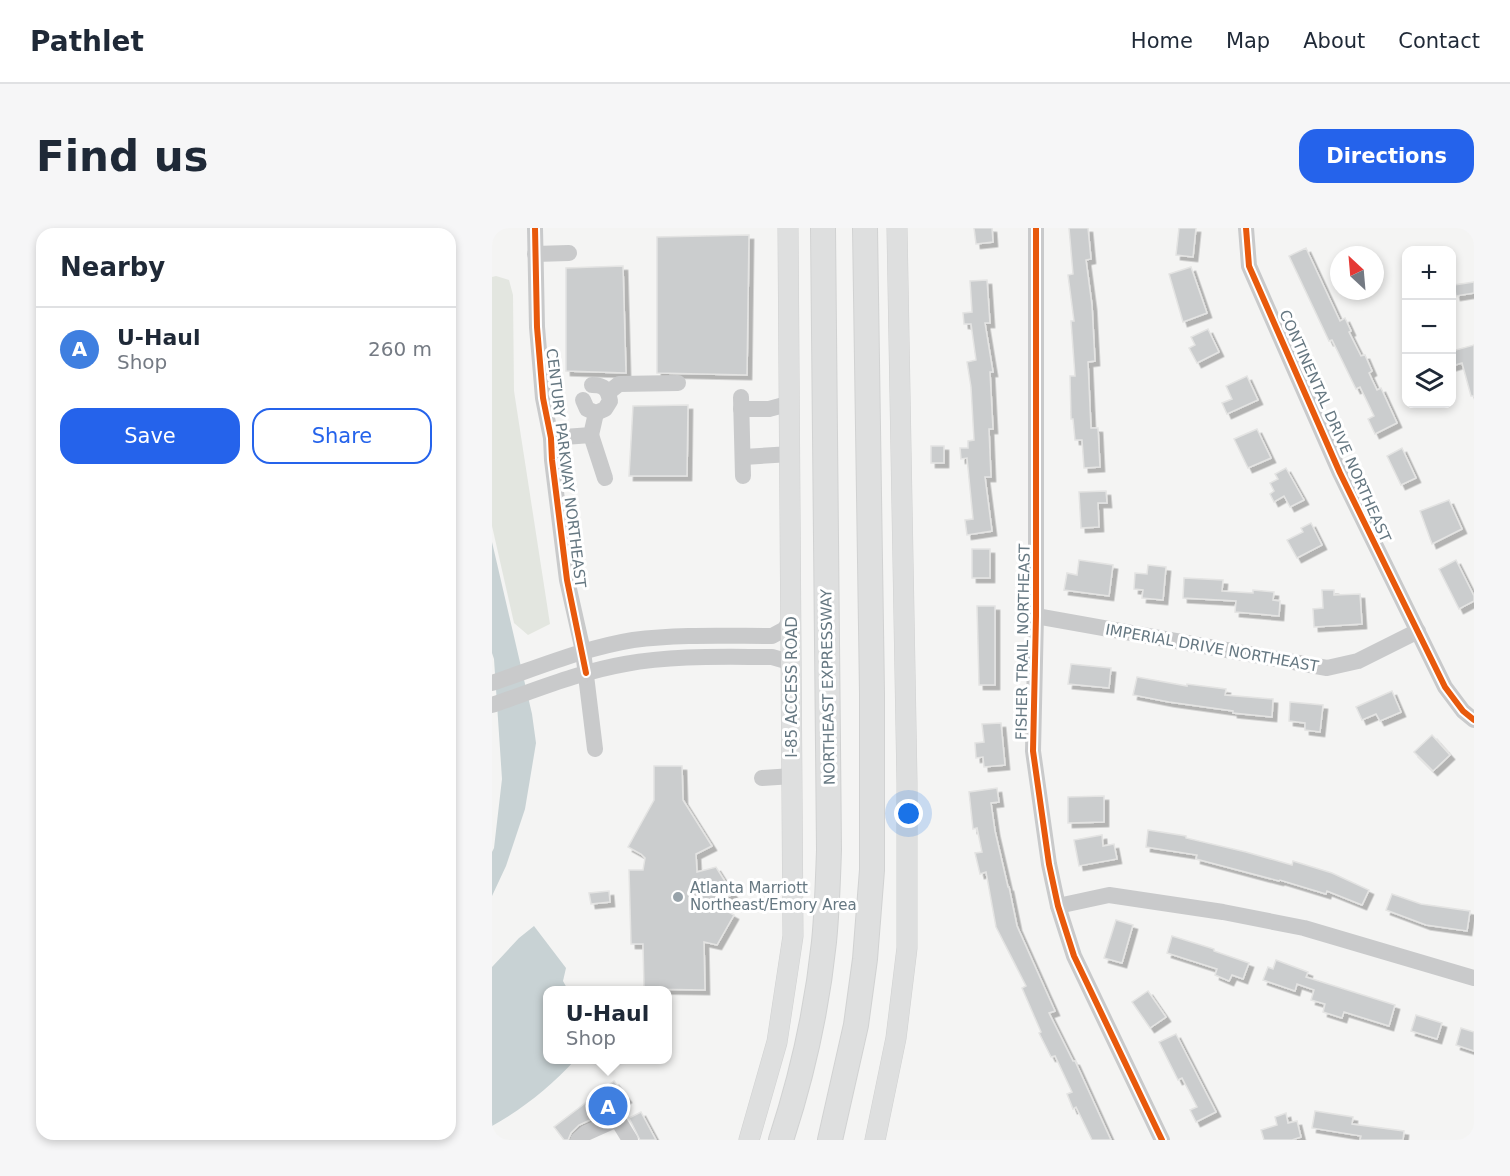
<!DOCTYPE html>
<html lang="en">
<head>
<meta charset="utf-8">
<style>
	:root { --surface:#fff; --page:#f6f6f7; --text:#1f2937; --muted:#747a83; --line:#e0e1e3; --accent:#2563eb }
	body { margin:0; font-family:"DejaVu Sans",sans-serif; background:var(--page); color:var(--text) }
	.controls { position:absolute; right:18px; top:18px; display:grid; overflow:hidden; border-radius:12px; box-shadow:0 3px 9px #0003 }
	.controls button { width:54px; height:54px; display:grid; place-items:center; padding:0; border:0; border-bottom:2px solid var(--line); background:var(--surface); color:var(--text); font:30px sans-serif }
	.compass { position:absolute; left:838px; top:18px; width:54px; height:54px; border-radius:50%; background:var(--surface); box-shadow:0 3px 9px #0003; rotate:334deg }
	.you { position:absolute; left:417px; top:586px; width:21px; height:21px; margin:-15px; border:4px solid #fff; border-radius:50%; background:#1a73e8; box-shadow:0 0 0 9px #1a73e833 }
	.badge { display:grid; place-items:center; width:39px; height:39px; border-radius:50%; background:var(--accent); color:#fff; font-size:20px; font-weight:700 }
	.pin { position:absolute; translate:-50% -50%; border:3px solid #fff; box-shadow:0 2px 6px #0006 }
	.popup { position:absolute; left:51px; top:758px; width:129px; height:78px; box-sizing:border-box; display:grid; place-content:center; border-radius:12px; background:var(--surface); filter:drop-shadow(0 2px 4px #0005); font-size:20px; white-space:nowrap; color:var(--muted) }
	.popup b { font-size:22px; color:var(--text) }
	.popup::after { content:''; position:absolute; left:50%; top:100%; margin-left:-12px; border:12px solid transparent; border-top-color:var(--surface) }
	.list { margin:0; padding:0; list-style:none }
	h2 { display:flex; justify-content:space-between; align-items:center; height:78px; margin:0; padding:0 24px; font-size:26px }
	h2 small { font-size:20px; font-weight:400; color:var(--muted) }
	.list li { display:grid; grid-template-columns:39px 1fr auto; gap:18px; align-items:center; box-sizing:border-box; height:84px; padding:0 24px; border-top:2px solid var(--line) }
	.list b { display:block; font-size:22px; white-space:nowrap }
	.list p { margin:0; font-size:20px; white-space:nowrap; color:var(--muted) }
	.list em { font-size:20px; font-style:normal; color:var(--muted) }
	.actions { display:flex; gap:12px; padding:18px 24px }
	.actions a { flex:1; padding:14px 0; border:2px solid var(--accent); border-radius:18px; text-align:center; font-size:21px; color:var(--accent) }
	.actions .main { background:var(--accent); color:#fff }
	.icon { flex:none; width:33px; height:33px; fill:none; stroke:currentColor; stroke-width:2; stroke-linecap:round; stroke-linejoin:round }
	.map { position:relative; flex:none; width:982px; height:912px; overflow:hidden; border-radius:18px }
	header { display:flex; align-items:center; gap:36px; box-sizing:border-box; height:84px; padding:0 30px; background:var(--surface); border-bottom:2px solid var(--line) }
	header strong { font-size:28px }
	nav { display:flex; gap:33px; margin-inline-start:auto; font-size:21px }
	.intro { display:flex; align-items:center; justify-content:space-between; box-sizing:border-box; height:144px; padding:0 36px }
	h1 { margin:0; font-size:42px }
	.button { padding:15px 27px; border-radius:18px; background:var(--accent); color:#fff; font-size:21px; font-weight:700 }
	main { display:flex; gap:36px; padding:0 36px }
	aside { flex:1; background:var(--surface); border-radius:18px; box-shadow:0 3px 9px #0003 }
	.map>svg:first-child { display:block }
	.green { fill:#e3e6e0 }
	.water { fill:#c8d2d4 }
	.building { fill:#cbcdce; stroke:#e4e4e3; stroke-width:1.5; filter:url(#shadow) }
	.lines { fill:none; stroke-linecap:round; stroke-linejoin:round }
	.major-casing { stroke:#d0d1d1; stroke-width:21 }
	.highway-casing { stroke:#d1d2d2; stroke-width:26 }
	.minor { stroke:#c9cacb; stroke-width:16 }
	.major { stroke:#dedfdf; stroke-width:20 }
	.highway { stroke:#dedfdf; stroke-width:24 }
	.cycleway-casing { stroke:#fff; stroke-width:10 }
	.cycleway { stroke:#e8590c; stroke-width:6 }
	.poi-dot { fill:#98a3aa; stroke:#fff; stroke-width:2 }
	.labels { text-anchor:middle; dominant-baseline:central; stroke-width:6; stroke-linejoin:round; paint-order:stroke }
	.street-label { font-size:15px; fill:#667882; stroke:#fff }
	.poi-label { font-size:15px; fill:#667882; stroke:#fff; text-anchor:start }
</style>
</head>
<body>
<header>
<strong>Pathlet</strong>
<nav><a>Home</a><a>Map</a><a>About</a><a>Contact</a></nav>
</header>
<div class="intro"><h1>Find us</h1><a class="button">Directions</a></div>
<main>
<aside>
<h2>Nearby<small></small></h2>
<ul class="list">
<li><span class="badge" style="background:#3f7fe0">A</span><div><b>U-Haul</b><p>Shop</p></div><em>260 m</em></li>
</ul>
<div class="actions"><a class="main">Save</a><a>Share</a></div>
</aside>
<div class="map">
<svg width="982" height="912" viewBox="0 0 982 912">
	<defs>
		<filter id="shadow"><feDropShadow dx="4.5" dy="4.5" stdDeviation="0" flood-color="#0004"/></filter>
	</defs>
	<rect width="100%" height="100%" fill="#f4f4f3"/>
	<path class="green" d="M4,48L17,52L21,67L22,163L58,396L36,407L22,395L0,298V49Z"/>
	<g class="water">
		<path d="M0,314L40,486L44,515L33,581L14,638L0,668V624L2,620L10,551L2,431L0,425Z"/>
		<path d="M42,698L74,740L71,753L76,762H56V832H83C59,858 31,881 0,898V739L27,710Z"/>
	</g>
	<g class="building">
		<path d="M482,0H500L501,14L484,16Z"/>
		<path d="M577,0H596L599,31L594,32L600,77L603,133L596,134L599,200H606L608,239L592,240L590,212H583L581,191H579L578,148H583L579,93H582L576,47L581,46Z"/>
		<path d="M687,0H704L701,29L684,27Z"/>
		<path d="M257,7L255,147L165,145V9Z"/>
		<path d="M814,20L848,93L853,90L859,103L857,104L869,128L873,127L880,143L877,145L885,162L889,160L905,195L883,206L876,191L882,188L868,159L864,161L840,112L837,113L797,28Z"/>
		<path d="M131,38L134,145L74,143V40Z"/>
		<path d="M699,39L715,85L691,94L677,46Z"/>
		<path d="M495,52L498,95H493L501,144H498L501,201H497L499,249H493L500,303L475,307L473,292L481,291L475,230L469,231L468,220H476V213L482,212L479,159L475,134L484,132L479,96H472L471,85L480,84L478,53Z"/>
		<path d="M982,54V65L964,68L962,57Z"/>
		<path d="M716,101L727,124L705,135L697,120L703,117L699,109Z"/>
		<path d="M982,117V168H979L970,135L960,138V123Z"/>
		<path d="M755,148L766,172L735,186L730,175L740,171L734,158Z"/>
		<path d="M196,177L195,248H137L141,178Z"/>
		<path d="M765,201L779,230L756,240L742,211Z"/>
		<rect x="439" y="218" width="13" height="17"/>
		<path d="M910,220L924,250L909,257L895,228Z"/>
		<path d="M794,240L812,272L798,279L792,268L782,274L778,266L782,263L778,255L786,251L783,246Z"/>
		<path d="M614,263L615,275H606L607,299L589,300L587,264Z"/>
		<path d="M957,272L970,301L940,316L928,283Z"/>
		<path d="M819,295L830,317L805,330L795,312L811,304L809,300Z"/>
		<rect x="480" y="321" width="18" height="29"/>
		<path d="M587,332L621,337L617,368L572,362L575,345L585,347Z"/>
		<path d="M964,332L982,368V373L967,381L947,341Z"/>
		<path d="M656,337L674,339L671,372L650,370L651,362L642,361L643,345L655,346Z"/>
		<path d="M692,350L731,352L730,363L761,365V362L782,364L781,372L788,373L787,388L743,384L744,373L691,370Z"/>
		<path d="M830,362H842V367L868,366L870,396L822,399L821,381L831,380Z"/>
		<path d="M485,378H503V457H487Z"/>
		<path d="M579,436L619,440L617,460L576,456Z"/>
		<path d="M645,449L695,458V456L734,461L733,467L781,471L780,489L741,485V483L677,474L641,467Z"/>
		<path d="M900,463L909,484L888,493L884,486L870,492L864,479Z"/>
		<path d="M798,474L831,477L828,504L813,502V495L797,493Z"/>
		<path d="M509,495L513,537L492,539L491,529L484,530L483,515L492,514L490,496Z"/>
		<path d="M940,507L958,527L941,543L922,524Z"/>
		<path d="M162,538H190L191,572L220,618L204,626L205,644L224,639L241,666L222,676L242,687L225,717L212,714L213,762L152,761L151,716H139L137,642H151L153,630L149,626L136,619L162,572Z"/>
		<path d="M505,560L507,574L499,575L503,603L516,659H517L525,698L563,783L557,785L581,833H583L619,912H600L584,879L581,881L575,866L580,864L563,828L559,829L547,805L549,804L530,760L534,758L504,699L494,644L488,646L483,625L490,624L485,600L481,601L477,564Z"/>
		<path d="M612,568V594L576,595V569Z"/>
		<path d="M656,602L694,608V610L754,624L800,637L801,633L840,645L877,662L870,677L835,663L834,666L788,652L787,653L704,631L705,627L654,619Z"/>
		<path d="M610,607L611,618L622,616L625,631L587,638L582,612Z"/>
		<path d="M117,663L118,674L99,676L97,665Z"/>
		<path d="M900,666L929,676L978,683L975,703L934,697L894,682Z"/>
		<path d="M624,692L641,697L630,735L612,730Z"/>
		<path d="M680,708L722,721V723L757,735L751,751L740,747L737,753L723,747L725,741L675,725Z"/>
		<path d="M784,732L816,744L814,749L903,777L897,798L852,784L850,790L831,784L833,776L819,772L822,762L805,756L803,763L771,752L776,739L781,741Z"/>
		<path d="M656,763L674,789L658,800L640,774Z"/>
		<path d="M924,787L950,795L945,811L919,803Z"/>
		<path d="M969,800L982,804V823L964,817Z"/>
		<path d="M684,806L724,884L704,894L698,882L705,879L690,850L686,852L667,814Z"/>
		<path d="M122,853L135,870L117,883L87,897L79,905L76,912H72L62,899Z"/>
		<path d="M823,883L861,889L860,896L912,903L911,912H868L869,908L820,900Z"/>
		<path d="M149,884L164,912H148L137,890Z"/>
		<path d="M794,885L796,895L805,893L809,909L800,912H772L769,902L785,897L783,889Z"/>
	</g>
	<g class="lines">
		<g class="major-casing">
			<g id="major">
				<path d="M257,912L285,814L301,708L296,0"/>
				<path d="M383,912L404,810L415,720V555L405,0"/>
			</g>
		</g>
		<g class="highway-casing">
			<g id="highway">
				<path d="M289,912C310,848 325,781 332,714C335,684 336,653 337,622L331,0"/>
				<path d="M338,912L364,797L373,731L380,642V466L373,0"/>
			</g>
		</g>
		<g class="minor">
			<path d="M43,0L45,99L51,170L59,210L60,232L75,352L91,423L103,521"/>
			<path d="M544,0V388L541,523L557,636L566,678L582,728L670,912"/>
			<path d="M754,0L757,38L848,245L953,459L971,483L982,492"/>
			<path d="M43,26L77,25"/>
			<path d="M117,164L127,156L186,155"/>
			<path d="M249,169L251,248"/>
			<path d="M91,172L95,181L104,185L113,181L118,173C116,161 112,157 100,157"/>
			<path d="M249,181H277L299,175"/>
			<path d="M99,207L113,250"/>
			<path d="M59,210L99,207L104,185"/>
			<path d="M252,229L299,226"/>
			<path d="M544,388L835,440L866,433L926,403"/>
			<path d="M0,455C47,439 92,420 141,412C187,406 234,408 280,408L293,401L300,387"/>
			<path d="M0,477C44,462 87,444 133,436C181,427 231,429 280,429L294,433L300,445"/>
			<path d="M270,550L301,548"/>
			<path d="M566,678L617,667L731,684L812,700L982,750"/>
			<path d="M86,912L94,905L123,892L127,894L138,912"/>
		</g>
		<use href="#major" class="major"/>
		<use href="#highway" class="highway"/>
		<g class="cycleway-casing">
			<g id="cycleway">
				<path d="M43,0L45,99L51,170L59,210L60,232L75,352L94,445"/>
				<path d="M544,0V388L541,523L557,636L566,678L582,728L670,912"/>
				<path d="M754,0L757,38L848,245L953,459L971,483L982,492"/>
			</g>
		</g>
		<use href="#cycleway" class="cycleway"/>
	</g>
	<circle class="poi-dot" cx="186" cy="669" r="6"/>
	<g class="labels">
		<g class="street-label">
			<text transform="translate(843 198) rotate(66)">CONTINENTAL DRIVE NORTHEAST</text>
			<text transform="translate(74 240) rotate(83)">CENTURY PARKWAY NORTHEAST</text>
			<text transform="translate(531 414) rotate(-89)">FISHER TRAIL NORTHEAST</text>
			<text transform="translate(720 420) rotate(10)">IMPERIAL DRIVE NORTHEAST</text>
			<text transform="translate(300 459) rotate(-90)">I-85 ACCESS ROAD</text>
			<text transform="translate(336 459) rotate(-91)">NORTHEAST EXPRESSWAY</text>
		</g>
		<g class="poi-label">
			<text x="198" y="660">Atlanta Marriott<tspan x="198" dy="17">Northeast/Emory Area</tspan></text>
		</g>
	</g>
</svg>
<div class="controls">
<button>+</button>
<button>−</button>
<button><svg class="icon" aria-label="layers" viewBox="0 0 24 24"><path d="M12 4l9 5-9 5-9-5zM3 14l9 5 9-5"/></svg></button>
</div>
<svg class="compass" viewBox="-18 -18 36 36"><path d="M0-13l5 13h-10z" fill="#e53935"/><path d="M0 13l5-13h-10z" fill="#747a83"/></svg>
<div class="you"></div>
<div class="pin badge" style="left:116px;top:878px;background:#3f7fe0">A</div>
<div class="popup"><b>U-Haul</b>Shop</div>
</div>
</main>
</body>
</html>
